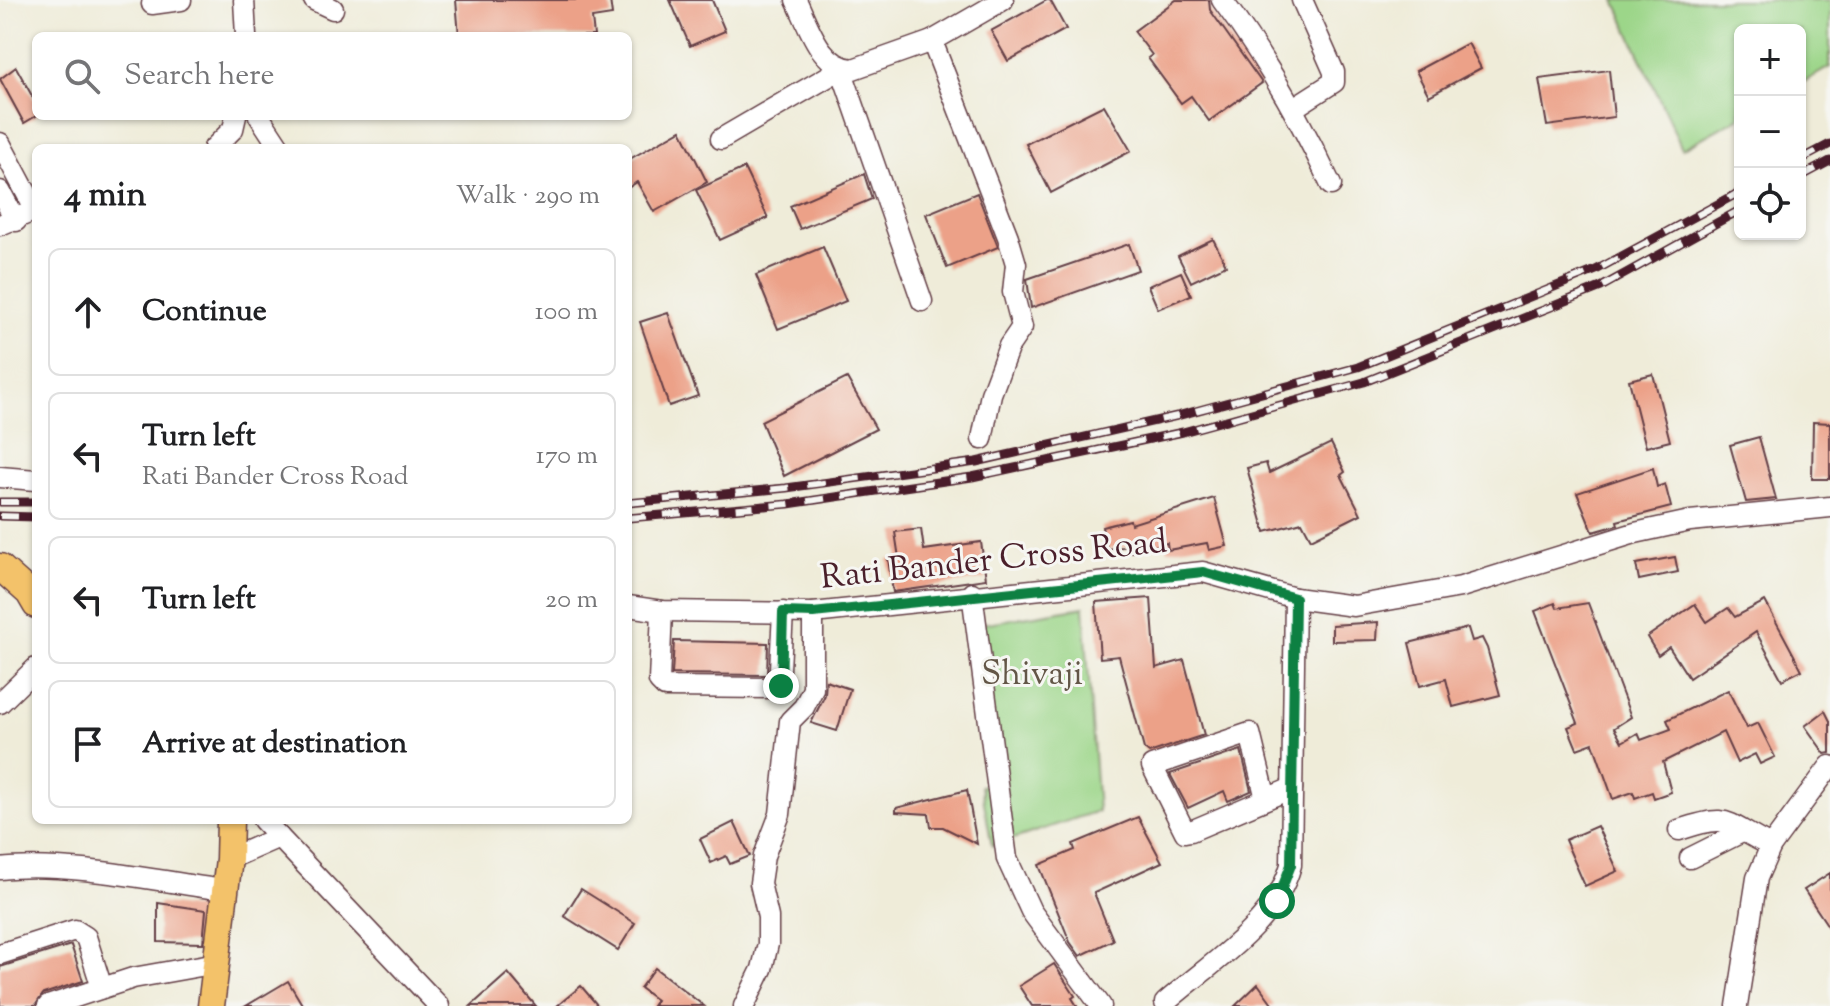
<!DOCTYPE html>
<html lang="en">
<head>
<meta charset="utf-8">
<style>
	:root { --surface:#fff; --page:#f6f6f6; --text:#202124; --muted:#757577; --line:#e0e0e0 }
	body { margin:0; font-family:"Sorts Mill Goudy",serif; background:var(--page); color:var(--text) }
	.controls { position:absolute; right:24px; top:24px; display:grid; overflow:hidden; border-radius:12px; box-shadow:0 2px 6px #0004 }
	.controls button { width:72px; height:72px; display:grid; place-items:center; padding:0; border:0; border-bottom:2px solid var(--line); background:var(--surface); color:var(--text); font:40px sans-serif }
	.stop { position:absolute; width:24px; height:24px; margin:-18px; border:6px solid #0b8043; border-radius:50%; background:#fff }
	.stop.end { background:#0b8043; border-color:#fff; box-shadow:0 2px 8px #0008 }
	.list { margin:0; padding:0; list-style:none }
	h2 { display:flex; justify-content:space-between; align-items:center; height:104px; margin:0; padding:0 32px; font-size:34px }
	h2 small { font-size:26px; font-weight:400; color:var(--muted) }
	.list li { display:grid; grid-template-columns:52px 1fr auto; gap:24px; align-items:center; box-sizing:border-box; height:128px; margin:0 16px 16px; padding:0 16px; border:2px solid var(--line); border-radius:12px }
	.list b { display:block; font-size:30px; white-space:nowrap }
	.list p { margin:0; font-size:26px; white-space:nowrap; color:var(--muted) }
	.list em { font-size:26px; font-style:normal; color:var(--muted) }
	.icon { flex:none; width:44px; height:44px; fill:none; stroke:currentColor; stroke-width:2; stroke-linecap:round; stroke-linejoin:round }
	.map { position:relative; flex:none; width:1830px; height:1006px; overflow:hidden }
	.search { position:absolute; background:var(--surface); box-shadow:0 2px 6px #0004; left:32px; top:32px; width:600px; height:88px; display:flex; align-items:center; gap:20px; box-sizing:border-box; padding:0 28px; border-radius:12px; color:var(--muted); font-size:30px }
	.panel { position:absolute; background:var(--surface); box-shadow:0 2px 6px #0004; left:32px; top:144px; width:600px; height:680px; border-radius:12px }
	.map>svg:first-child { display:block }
	.green { fill:#9cd689; stroke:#737a5a; stroke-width:2 }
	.building { fill:#eca188 }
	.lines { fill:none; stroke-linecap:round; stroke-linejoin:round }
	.minor-casing { stroke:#633e45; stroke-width:23 }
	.major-casing { stroke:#633e45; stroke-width:29 }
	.minor { stroke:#fff; stroke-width:20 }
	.major { stroke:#f3c26a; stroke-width:26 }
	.rail-casing { stroke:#4a1f2b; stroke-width:9 }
	.rail { stroke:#f6f6f2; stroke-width:6; stroke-dasharray:18; stroke-linecap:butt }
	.route { stroke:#0b8043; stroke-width:10 }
	.labels { text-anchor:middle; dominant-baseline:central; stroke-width:6; stroke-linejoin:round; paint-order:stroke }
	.street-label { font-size:34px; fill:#4a1f2b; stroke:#f6f6f2 }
	.park-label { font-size:34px; fill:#635647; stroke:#f6f6f2 }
</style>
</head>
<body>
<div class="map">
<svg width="1830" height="1006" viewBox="0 0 1830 1006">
	<rect width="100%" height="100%" fill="#f6f6f2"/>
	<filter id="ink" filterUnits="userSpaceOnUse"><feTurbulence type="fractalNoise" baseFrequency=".0125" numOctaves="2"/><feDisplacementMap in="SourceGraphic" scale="16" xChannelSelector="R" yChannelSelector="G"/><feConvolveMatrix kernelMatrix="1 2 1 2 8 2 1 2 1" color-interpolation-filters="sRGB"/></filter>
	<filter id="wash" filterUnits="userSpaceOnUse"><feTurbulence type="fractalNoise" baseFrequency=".006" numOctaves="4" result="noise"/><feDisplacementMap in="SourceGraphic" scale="32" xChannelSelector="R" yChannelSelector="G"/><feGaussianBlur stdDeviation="1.8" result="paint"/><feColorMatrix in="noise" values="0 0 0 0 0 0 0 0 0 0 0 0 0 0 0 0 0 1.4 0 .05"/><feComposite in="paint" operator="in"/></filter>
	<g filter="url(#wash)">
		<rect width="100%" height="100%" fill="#efecd9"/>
		<g class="green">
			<path d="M1615,0H1830V67L1800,84V30H1740V117L1682,149Z"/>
			<path d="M1084,607L1098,811L992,846L981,786L987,784L969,626Z"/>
		</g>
		<g id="blocks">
			<g class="building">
				<path d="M456,0H610L612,15L592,18L594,36H459Z"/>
				<path d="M670,0H712L725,31L690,46Z"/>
				<path d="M1047,0H1050L1066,29L1008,61L991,31Z"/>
				<path d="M1176,0H1209L1210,10L1262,83L1209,121L1191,96L1181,103L1148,58L1152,55L1134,31Z"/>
				<path d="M1468,43L1481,68L1429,96L1416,71Z"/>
				<path d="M16,67L36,103V116L24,123L0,79Z"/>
				<path d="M1609,70L1614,117L1547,126L1539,79Z"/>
				<path d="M1104,105L1131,151L1051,193L1026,144Z"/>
				<path d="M681,130L707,182L654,212L637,182L628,188V160Z"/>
				<path d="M744,168L768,218L720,240L696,190Z"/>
				<path d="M864,174L872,199L800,229L790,206Z"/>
				<path d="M977,193L998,247L947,268L926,214Z"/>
				<path d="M1213,239L1226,265L1191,282L1178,256Z"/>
				<path d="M1129,244L1138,270L1031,308L1027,279Z"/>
				<path d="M823,247L846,301L778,329L756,275Z"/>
				<path d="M1181,272L1191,295L1158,309L1148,286Z"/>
				<path d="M668,313L698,396L669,406L640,322Z"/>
				<path d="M1653,374L1670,441L1646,447L1629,380Z"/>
				<path d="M847,378L876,429L784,476L761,421Z"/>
				<path d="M1813,422L1830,423V479H1812Z"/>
				<path d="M1759,437L1776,499L1746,502L1730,445Z"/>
				<path d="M1331,443L1345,472L1341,475L1361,514L1311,539L1302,522L1265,532L1247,468L1266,463L1269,473Z"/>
				<path d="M1653,468L1657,487L1665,484L1671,507L1617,521L1618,525L1593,532L1577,493Z"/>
				<path d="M1214,498L1227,546L1209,550L1207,543L1168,550L1167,543L1131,552L1130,546L1107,549L1102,527L1130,520L1131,524Z"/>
				<path d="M921,529L924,550L981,542L986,579L893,592L888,559L899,558L895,532Z"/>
				<path d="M1675,557L1678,572L1639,580L1636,564Z"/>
				<path d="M1151,598L1156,668L1184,660L1204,735L1149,753L1144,749L1119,656L1100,658L1096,602Z"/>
				<path d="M1765,601L1802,670L1782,680L1756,632L1689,678L1669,647L1658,655L1647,637L1695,604L1707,622L1728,608L1735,617Z"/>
				<path d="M1555,603L1557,608L1588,603L1631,717L1614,728L1622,742L1638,733L1641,740L1671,729L1667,720L1728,690L1747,728L1758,723L1775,757L1760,764L1755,754L1737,763L1723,732L1663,762L1671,792L1654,798L1652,792L1635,798L1633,792L1613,799L1593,743L1577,749L1568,727L1578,723L1535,611Z"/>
				<path d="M1378,622L1377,640L1332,641V625Z"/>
				<path d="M1468,628L1472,641L1482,638L1487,648L1500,695L1453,707L1446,679L1420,686L1409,643Z"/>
				<path d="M674,641L768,643L767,675L672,674Z"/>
				<path d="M826,681L850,689L837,731L811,723L825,695Z"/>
				<path d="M1825,711L1830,721V753L1825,754L1805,726Z"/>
				<path d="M1241,750L1251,791L1228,801L1224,791L1188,808L1170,774Z"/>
				<path d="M967,790L977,844L943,827H931L929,814L896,812V808Z"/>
				<path d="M1138,817L1162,862L1094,893L1113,940L1080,956L1070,942L1039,865L1075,850L1073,844Z"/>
				<path d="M734,822L750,856L730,864L726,856L711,863L700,839Z"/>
				<path d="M1597,826L1618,871L1585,886L1565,840Z"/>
				<path d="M1830,873V929L1804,890Z"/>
				<path d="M581,889L635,923L618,950L564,916Z"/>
				<path d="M158,903L206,910L203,943L158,942Z"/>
				<path d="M71,945L83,981L43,994L35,1006H0V967Z"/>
				<path d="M1054,964L1075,996L1072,998L1077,1006H1032L1019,986Z"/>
				<path d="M655,968L704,1006H652L656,1000L640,988Z"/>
				<path d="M508,973L536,1006H471Z"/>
				<path d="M288,981L303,1006H246Z"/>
				<path d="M1258,984L1274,1006H1235Z"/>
				<path d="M581,986L598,1006H557Z"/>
			</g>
		</g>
	</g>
	<g filter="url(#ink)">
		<use href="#blocks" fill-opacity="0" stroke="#633e45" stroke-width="2"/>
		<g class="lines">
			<g class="minor-casing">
				<g id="minor">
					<path d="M244,0L246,36"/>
					<path d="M314,0L333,9"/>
					<path d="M796,0C809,26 820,67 853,69L932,41L1008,237L1016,264L1013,292L1022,327L1009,346L991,394L982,439"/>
					<path d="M1222,0C1266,59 1300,118 1331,185"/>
					<path d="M152,4L181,0"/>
					<path d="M932,41L1003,0"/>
					<path d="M1295,107L1334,82V72L1302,0"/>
					<path d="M259,116L280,148"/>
					<path d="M721,139L841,69L922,301"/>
					<path d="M0,143L36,211"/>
					<path d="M214,148L233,129L236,116"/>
					<path d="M0,191L16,221"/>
					<path d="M0,225L36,210"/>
					<path d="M0,477L36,480"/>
					<path d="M972,593L1007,859L1031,911L1101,1006"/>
					<path d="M628,606L662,611L813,613L1203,572L1295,598L1354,606L1461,587L1635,533L1690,521L1830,507"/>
					<path d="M662,611L659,681L665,687L779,688L783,612"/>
					<path d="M0,703L36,668"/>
					<path d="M1266,799L1250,733L1152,766L1185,832L1191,831L1292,788"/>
					<path d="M263,820L439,1006"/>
					<path d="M1679,830C1733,812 1723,823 1771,846"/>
					<path d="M1690,858L1742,832"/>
					<path d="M229,859L279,837"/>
					<path d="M0,869C63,861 159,881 223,890"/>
					<path d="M0,954L75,930L86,937L102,988"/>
					<path d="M1165,1003C1210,963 1275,925 1291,865L1295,598"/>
					<path d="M48,1006L133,978L217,963"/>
					<path d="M744,1006L762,969L768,944V917L760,883L764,856L780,814L790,721L804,707L813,689V613"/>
					<path d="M1737,1006L1757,878L1771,846L1830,766"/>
				</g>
			</g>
			<g class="major-casing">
				<g id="major">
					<path d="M0,567L29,593L36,605"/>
					<path d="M211,1006L229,859L230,820"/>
				</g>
			</g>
			<use href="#minor" class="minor"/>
			<use href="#major" class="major"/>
			<g class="rail-casing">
				<g id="rail">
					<path d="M1800,160L1830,144"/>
					<path d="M1800,177L1830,161"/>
					<path d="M0,502H36"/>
					<path d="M628,503L786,488L976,462L1177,416L1358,367L1596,270L1740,192"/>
					<path d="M0,516L36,517"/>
					<path d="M628,518L788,504L972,477L1183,432L1364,382L1601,287L1740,210"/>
				</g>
			</g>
			<use href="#rail" class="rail"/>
		</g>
	</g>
	<g class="lines" filter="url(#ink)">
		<path class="route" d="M781,686L783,612L813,613L1203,572L1295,598L1291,865L1277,901"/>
	</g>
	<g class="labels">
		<g class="street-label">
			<text transform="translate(994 561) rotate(-6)">Rati Bander Cross Road</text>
		</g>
		<g class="park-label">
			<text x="1032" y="675">Shivaji</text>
		</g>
	</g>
</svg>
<div class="controls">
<button>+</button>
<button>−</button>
<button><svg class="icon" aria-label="locate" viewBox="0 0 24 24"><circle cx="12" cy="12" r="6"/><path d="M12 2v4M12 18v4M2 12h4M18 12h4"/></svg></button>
</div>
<div class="stop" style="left:1277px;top:901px"></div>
<div class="stop end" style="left:781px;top:686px"></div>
<div class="search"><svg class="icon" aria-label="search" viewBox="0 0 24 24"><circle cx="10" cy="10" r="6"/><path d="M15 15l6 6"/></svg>Search here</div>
<section class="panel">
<h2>4 min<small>Walk · 290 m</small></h2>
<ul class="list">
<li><svg class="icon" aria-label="ahead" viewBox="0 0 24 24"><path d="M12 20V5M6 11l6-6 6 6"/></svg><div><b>Continue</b></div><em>100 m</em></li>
<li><svg class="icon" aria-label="left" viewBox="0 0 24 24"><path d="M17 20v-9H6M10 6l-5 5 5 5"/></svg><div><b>Turn left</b><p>Rati Bander Cross Road</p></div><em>170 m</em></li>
<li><svg class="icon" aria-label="left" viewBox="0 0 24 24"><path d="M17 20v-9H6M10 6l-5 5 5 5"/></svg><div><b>Turn left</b></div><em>20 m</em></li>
<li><svg class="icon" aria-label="arrive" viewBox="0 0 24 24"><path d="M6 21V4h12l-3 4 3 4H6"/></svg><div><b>Arrive at destination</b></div></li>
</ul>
</section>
</div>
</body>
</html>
